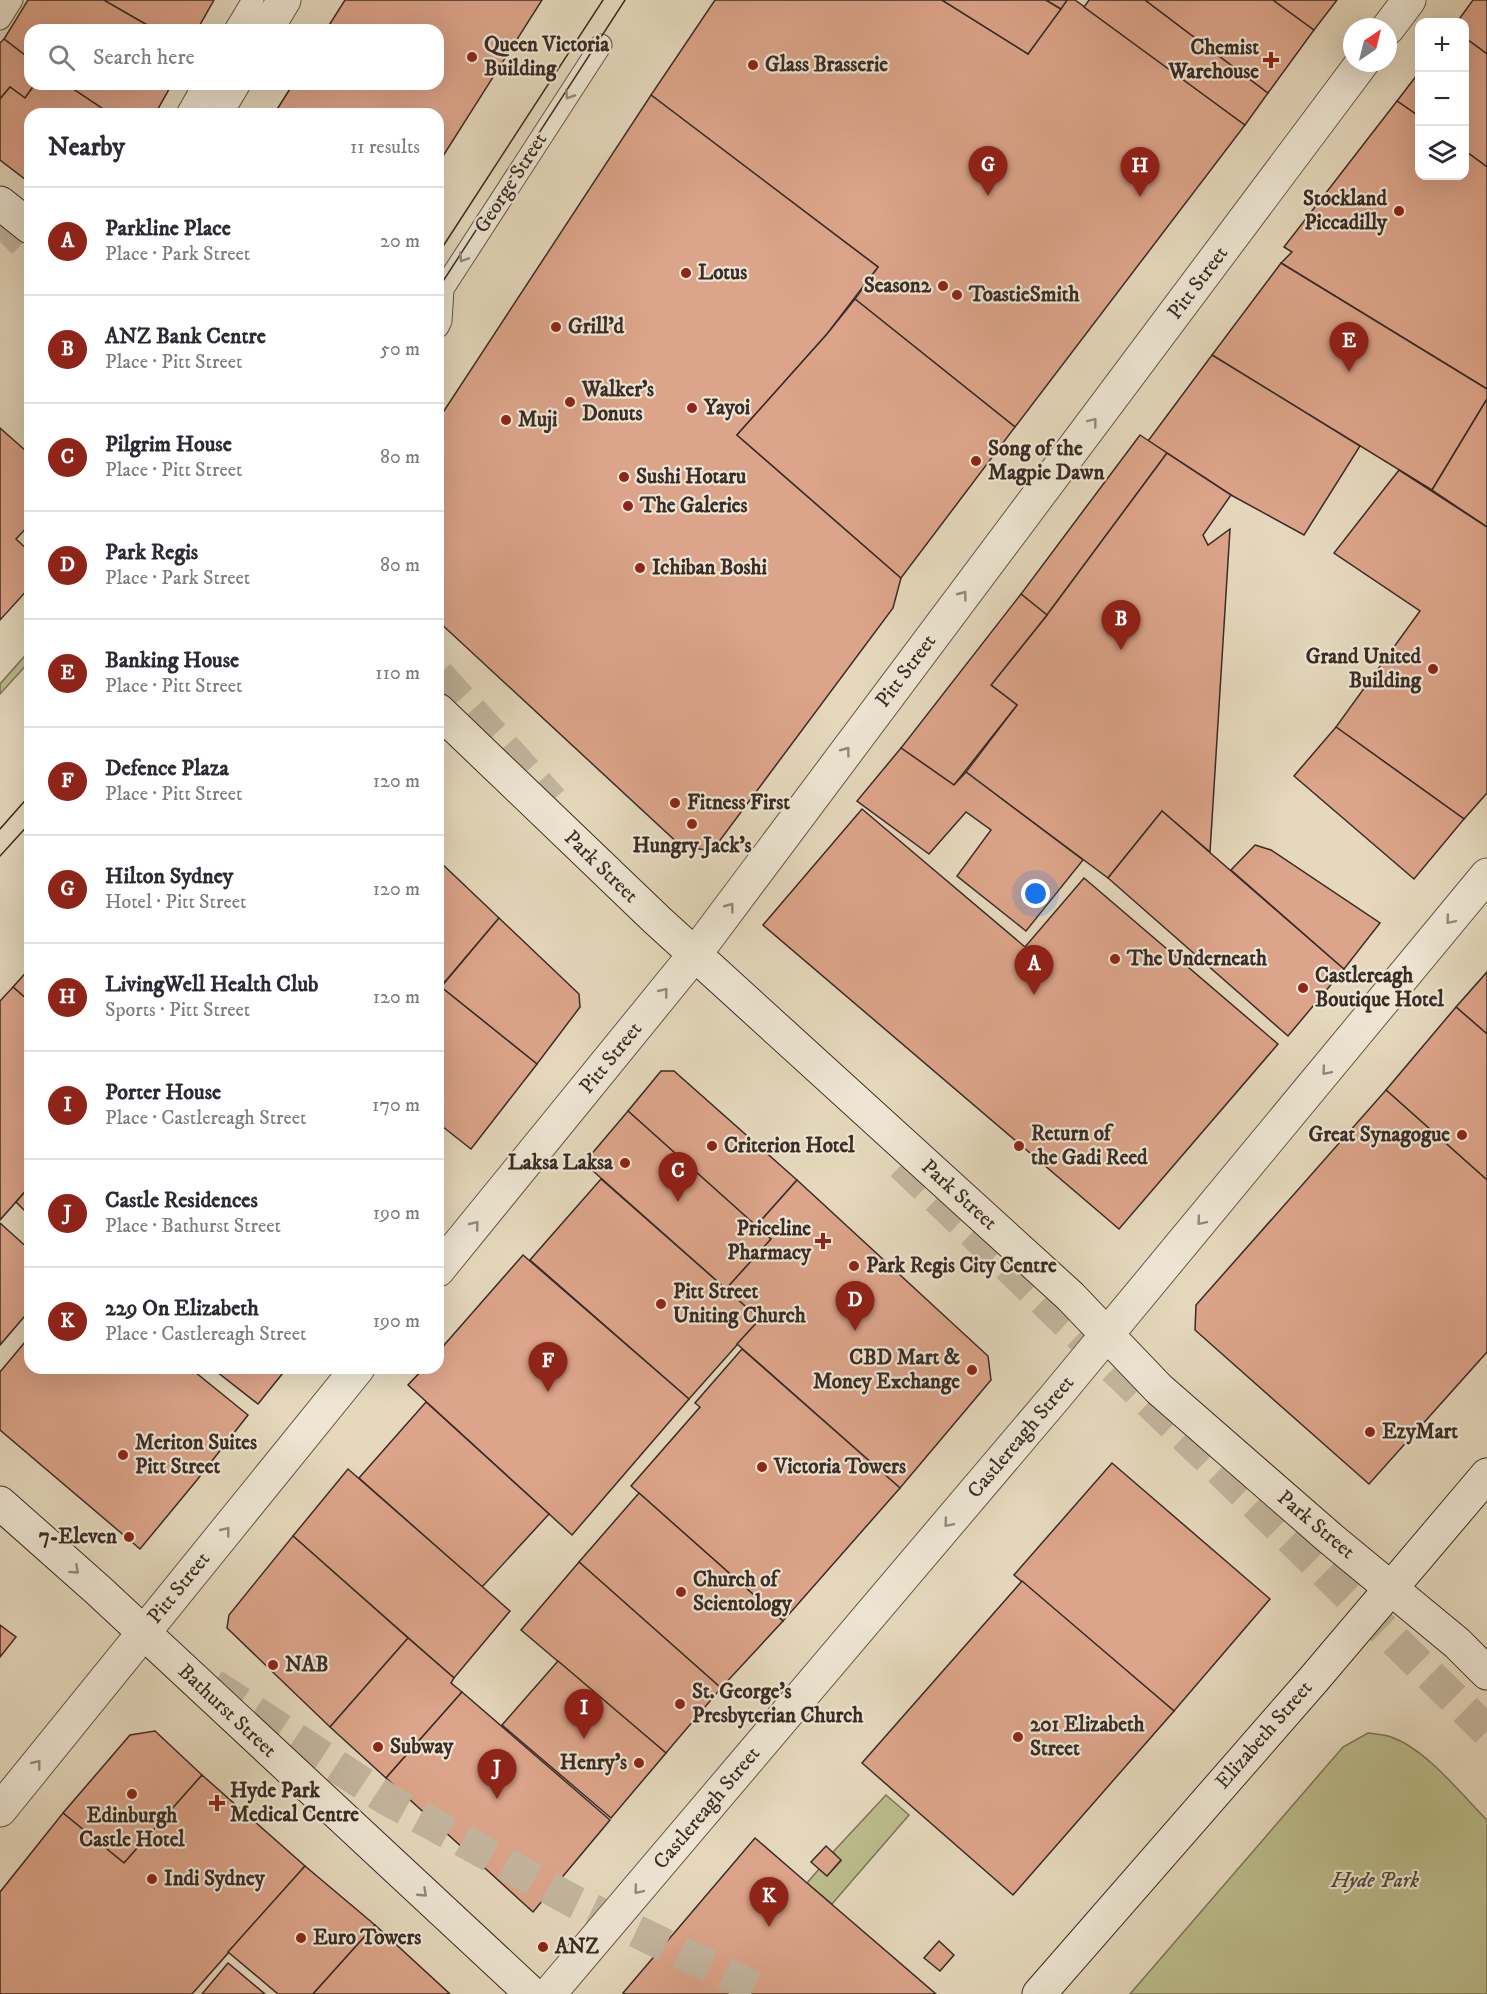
<!DOCTYPE html>
<html lang="en">
<head>
<meta charset="utf-8">
<style>
	:root { --surface:#fff; --page:#f2f2f3; --text:#2b2b33; --muted:#7c7c81; --line:#e1e1e2; --accent:#8f2418 }
	body { margin:0; font-family:"IM FELL DW Pica",serif; background:var(--page); color:var(--text) }
	.controls { position:absolute; right:18px; top:18px; display:grid; overflow:hidden; border-radius:12px; box-shadow:0 6px 24px #0002 }
	.controls button { width:54px; height:54px; display:grid; place-items:center; padding:0; border:0; border-bottom:2px solid var(--line); background:var(--surface); color:var(--text); font:30px sans-serif }
	.compass { position:absolute; left:1343px; top:18px; width:54px; height:54px; border-radius:50%; background:var(--surface); box-shadow:0 6px 24px #0002; rotate:35deg }
	.you { position:absolute; left:1036px; top:894px; width:21px; height:21px; margin:-15px; border:4px solid #fff; border-radius:50%; background:#1a73e8; box-shadow:0 0 0 9px #1a73e833 }
	.badge { display:grid; place-items:center; width:39px; height:39px; border-radius:50%; background:var(--accent); color:#fff; font-size:20px; font-weight:700 }
	.pin { position:absolute; translate:-50% -50px; filter:drop-shadow(0 2px 3px #0008) }
	.pin::after { content:''; position:absolute; top:32px; width:21px; height:18px; background:inherit; clip-path:polygon(0 0,100% 0,50% 100%) }
	.list { margin:0; padding:0; list-style:none }
	h2 { display:flex; justify-content:space-between; align-items:center; height:78px; margin:0; padding:0 24px; font-size:26px }
	h2 small { font-size:20px; font-weight:400; color:var(--muted) }
	.list li { display:grid; grid-template-columns:39px 1fr auto; gap:18px; align-items:center; box-sizing:border-box; height:108px; padding:0 24px; border-top:2px solid var(--line) }
	.list b { display:block; font-size:22px; white-space:nowrap }
	.list p { margin:0; font-size:20px; white-space:nowrap; color:var(--muted) }
	.list em { font-size:20px; font-style:normal; color:var(--muted) }
	.icon { flex:none; width:33px; height:33px; fill:none; stroke:currentColor; stroke-width:2; stroke-linecap:round; stroke-linejoin:round }
	.map { position:relative; flex:none; width:1487px; height:1994px; overflow:hidden }
	.search { position:absolute; background:var(--surface); box-shadow:0 6px 24px #0002; left:24px; top:24px; width:420px; height:66px; display:flex; align-items:center; gap:15px; box-sizing:border-box; padding:0 21px; border-radius:18px; color:var(--muted); font-size:22px }
	.panel { position:absolute; background:var(--surface); box-shadow:0 6px 24px #0002; left:24px; top:108px; width:420px; height:1266px; border-radius:18px }
	.map>svg:first-child { display:block }
	.green { fill:#bcbc8c; stroke:#7b7459; stroke-width:1.5 }
	.building { fill:#dca48a; stroke:#3a2b26; stroke-width:1.5 }
	.lines { fill:none; stroke-linecap:round; stroke-linejoin:round }
	.highway-tunnel { stroke:#c3b59e; stroke-width:33; stroke-dasharray:33 16; stroke-linecap:butt }
	.lane-casing { stroke:#65564c; stroke-width:23 }
	.street-casing { stroke:#65564c; stroke-width:35 }
	.secondary-casing { stroke:#3a2b26; stroke-width:35 }
	.lane { stroke:#eee6d3; stroke-width:21 }
	.street { stroke:#eee6d3; stroke-width:33 }
	.secondary { stroke:#eee6d3; stroke-width:33 }
	.tram { stroke:#3a2b26; stroke-width:1.5 }
	.oneway { stroke:#94887c }
	.poi-dot { fill:#8f2418; stroke:#eee6d3; stroke-width:2 }
	.labels { text-anchor:middle; dominant-baseline:central; stroke-width:4.5; stroke-linejoin:round; paint-order:stroke }
	.poi-label { font-size:21px; font-weight:bold; fill:#3a2b26; stroke:#eee6d3; text-anchor:start }
	.street-label { font-size:21px; fill:#3a2b26; stroke:#eee6d3 }
	.park-label { font-size:21px; font-style:italic; fill:#54483a; stroke:#eee6d3 }
</style>
</head>
<body>
<div class="map">
<svg width="1487" height="1994" viewBox="0 0 1487 1994">
	<rect width="100%" height="100%" fill="#e5d8bc"/>
	<filter id="stains"><feTurbulence type="fractalNoise" baseFrequency=".00333" numOctaves="4"/><feColorMatrix values="0 0 0 0 .2 0 0 0 0 .09 0 0 0 0 .02 0 0 0 .5 -.17"/></filter>
	<radialGradient id="worn" r=".72"><stop offset=".6" stop-color="#630" stop-opacity="0"/><stop offset="1" stop-color="#630" stop-opacity=".3"/></radialGradient>
	<g class="green">
		<path d="M30,650V661L0,694V684Z"/>
		<path d="M1368,1733C1375,1734 1384,1734 1391,1737C1426,1749 1461,1794 1487,1820V1994H1130L1343,1747Z"/>
		<path d="M886,1795L909,1815L832,1904L807,1883L819,1869L827,1876L841,1861L833,1852Z"/>
	</g>
	<g class="building">
		<path d="M28,0H104L156,30H30V59L4,39Z"/>
		<path d="M104,0H214L197,30H156Z"/>
		<path d="M345,0H542L438,164V114H274L293,84H438V30H326Z"/>
		<path d="M715,0H942L1028,54L1067,0H1075L1245,125L1015,427L855,299L878,267L651,95Z"/>
		<path d="M942,0H1046L1061,9L1028,54Z"/>
		<path d="M1046,0H1067L1061,9Z"/>
		<path d="M1089,0H1145L1268,93L1245,125L1084,7Z"/>
		<path d="M1145,0H1273L1314,30L1268,93Z"/>
		<path d="M1273,0H1337L1314,30Z"/>
		<path d="M1473,0H1487V54L1464,37V22H1457Z"/>
		<path d="M1464,37L1487,54V167L1464,150Z"/>
		<path d="M4,39L30,59V84H35L25,98L10,87L0,99V43Z"/>
		<path d="M1420,71V117L1397,101Z"/>
		<path d="M35,84H66L111,114H30V183L0,160V99L10,87L25,98Z"/>
		<path d="M66,84H172L155,114H111Z"/>
		<path d="M651,95L878,267L827,334L737,435L901,578L893,608L712,851L681,846L438,621V420Z"/>
		<path d="M1397,101L1420,117V176H1464V150L1487,167V389L1281,263L1292,252L1284,247Z"/>
		<path d="M1281,263L1487,389V399L1432,490L1212,355Z"/>
		<path d="M855,299L1015,427L901,578L737,435L827,334Z"/>
		<path d="M1212,355L1360,446L1304,535L1231,495L1148,441Z"/>
		<path d="M1487,399V527L1432,490Z"/>
		<path d="M0,428L26,451L30,447V524L16,539L30,552V587L0,620Z"/>
		<path d="M1140,435L1167,453L1047,615L1021,594Z"/>
		<path d="M1167,453L1231,495L1203,535L1208,545L1230,529L1210,852L1162,811L1108,878L966,772L1017,705L991,685L1047,615Z"/>
		<path d="M1399,470L1487,527V793L1464,819L1336,727L1420,611L1334,553Z"/>
		<path d="M1021,594L1047,615L991,685L1017,705L954,785L901,748Z"/>
		<path d="M1336,727L1464,819L1414,879L1294,776Z"/>
		<path d="M901,748L954,785L966,772L1083,860L1026,931L957,876L991,830L966,812L929,854L857,801Z"/>
		<path d="M862,809L1025,947L1084,878L1278,1044L1119,1229L763,925Z"/>
		<path d="M1162,811L1344,969L1288,1036L1108,878Z"/>
		<path d="M1255,845L1271,850L1380,923L1344,969L1231,870Z"/>
		<path d="M438,860L499,918L438,990Z"/>
		<path d="M499,918L579,994L580,1007L537,1064L441,987Z"/>
		<path d="M30,968V1002L13,987Z"/>
		<path d="M1487,972V1034L1456,1007Z"/>
		<path d="M13,987L30,1002V1186L0,1220V1001Z"/>
		<path d="M441,987L537,1064L471,1149L438,1123V990Z"/>
		<path d="M1456,1007L1487,1034V1180L1386,1090Z"/>
		<path d="M661,1071H674L797,1180L756,1226L628,1111Z"/>
		<path d="M1386,1090L1487,1180V1352L1369,1484L1195,1330L1196,1305Z"/>
		<path d="M628,1111L771,1239L726,1289L584,1163Z"/>
		<path d="M601,1179L760,1319L689,1399L530,1260Z"/>
		<path d="M797,1180L988,1356L991,1380L900,1488L737,1344L760,1319L726,1289L771,1239L756,1226Z"/>
		<path d="M30,1186V1216L16,1202Z"/>
		<path d="M0,1223L30,1250V1310L0,1345Z"/>
		<path d="M523,1255L689,1399L572,1535L408,1385L424,1368H438V1352Z"/>
		<path d="M30,1336V1368H190L248,1415L197,1480L140,1549L0,1430V1372Z"/>
		<path d="M742,1349L900,1488L783,1621L631,1486L700,1407L695,1403Z"/>
		<path d="M212,1368H287L258,1404Z"/>
		<path d="M426,1402L549,1514L482,1587L359,1478Z"/>
		<path d="M1112,1463L1270,1599L1174,1711L1014,1575Z"/>
		<path d="M348,1469L510,1611L454,1678L293,1536Z"/>
		<path d="M639,1493L783,1621L721,1688L579,1562Z"/>
		<path d="M293,1536L408,1638L330,1727L227,1628L229,1615Z"/>
		<path d="M579,1562L721,1688L666,1753L521,1630Z"/>
		<path d="M1022,1581L1174,1711L1013,1895L862,1763Z"/>
		<path d="M0,1625L16,1637L0,1657Z"/>
		<path d="M408,1638L454,1678L451,1683L462,1692L386,1778L330,1727Z"/>
		<path d="M558,1661L666,1753L611,1818L502,1725Z"/>
		<path d="M462,1692L610,1820L533,1912L386,1778Z"/>
		<path d="M155,1731L202,1775L124,1863L63,1813L130,1735Z"/>
		<path d="M202,1775L305,1866L192,1994H0V1892L63,1813L124,1863Z"/>
		<path d="M755,1838L807,1883L936,1994H625L623,1993Z"/>
		<path d="M826,1846L841,1860L827,1876L811,1862Z"/>
		<path d="M305,1866L375,1925L313,1994H278L228,1952Z"/>
		<path d="M375,1925L450,1994H313Z"/>
		<path d="M939,1941L954,1955L940,1971L924,1958Z"/>
		<path d="M228,1963L265,1994H202Z"/>
	</g>
	<g class="lines">
		<g class="highway-tunnel">
			<path d="M0,219L30,248"/>
			<path d="M438,675L552,801"/>
			<path d="M902,1164L1269,1517L1487,1731"/>
			<path d="M213,1685L385,1798L575,1902L768,1994"/>
		</g>
		<g class="lane-casing">
			<g id="lane">
				<path d="M0,19L12,0"/>
				<path d="M235,30L253,0"/>
				<path d="M187,114L204,84"/>
				<path d="M438,327L441,321L443,289L601,45"/>
			</g>
		</g>
		<g class="street-casing">
			<g id="street">
				<path d="M1388,28L1409,0"/>
				<path d="M266,30L284,0"/>
				<path d="M215,114L233,84"/>
				<path d="M438,1270L695,954L1362,63"/>
				<path d="M0,1810L358,1368"/>
				<path d="M549,1994L1056,1396L1487,875"/>
			</g>
		</g>
		<g class="secondary-casing">
			<g id="secondary">
				<path d="M0,203L30,227"/>
				<path d="M438,710L657,920L1070,1296L1159,1389L1331,1539L1457,1643L1487,1673"/>
				<path d="M0,1503L98,1590L532,1994"/>
				<path d="M1039,1994L1314,1679L1487,1475"/>
			</g>
		</g>
		<use href="#lane" class="lane"/>
		<use href="#street" class="street"/>
		<use href="#secondary" class="secondary"/>
		<g class="tram">
			<path d="M438,254L603,0"/>
			<path d="M438,289L625,0"/>
			<path d="M0,829L30,795"/>
			<path d="M0,856L30,823"/>
		</g>
	</g>
	<defs><path id="oneway-chevron" d="M-2-3.5L2.5 0L-2 3.5" fill="none" stroke-width="1.6" stroke-linecap="round" stroke-linejoin="round" transform="scale(1.5)"/></defs>
	<g class="oneway">
		<use href="#oneway-chevron" transform="translate(569 95) rotate(123)"/>
		<use href="#oneway-chevron" transform="translate(463 258) rotate(123)"/>
		<use href="#oneway-chevron" transform="translate(1093 422) rotate(-52)"/>
		<use href="#oneway-chevron" transform="translate(963 595) rotate(-53)"/>
		<use href="#oneway-chevron" transform="translate(846 751) rotate(-53)"/>
		<use href="#oneway-chevron" transform="translate(730 907) rotate(-53)"/>
		<use href="#oneway-chevron" transform="translate(1450 920) rotate(130)"/>
		<use href="#oneway-chevron" transform="translate(664 992) rotate(-51)"/>
		<use href="#oneway-chevron" transform="translate(1326 1071) rotate(130)"/>
		<use href="#oneway-chevron" transform="translate(1201 1221) rotate(130)"/>
		<use href="#oneway-chevron" transform="translate(475 1225) rotate(-51)"/>
		<use href="#oneway-chevron" transform="translate(948 1523) rotate(130)"/>
		<use href="#oneway-chevron" transform="translate(226 1531) rotate(-51)"/>
		<use href="#oneway-chevron" transform="translate(75 1570) rotate(42)"/>
		<use href="#oneway-chevron" transform="translate(37 1764) rotate(-51)"/>
		<use href="#oneway-chevron" transform="translate(638 1890) rotate(130)"/>
		<use href="#oneway-chevron" transform="translate(423 1893) rotate(43)"/>
	</g>
	<g class="poi-dot">
		<circle cx="472" cy="57" r="6"/>
		<path d="M1268 51h6v6h6v6h-6v6h-6v-6h-6v-6h6z"/>
		<circle cx="753" cy="65" r="6"/>
		<circle cx="1399" cy="211" r="6"/>
		<circle cx="686" cy="273" r="6"/>
		<circle cx="943" cy="286" r="6"/>
		<circle cx="957" cy="295" r="6"/>
		<circle cx="556" cy="327" r="6"/>
		<circle cx="570" cy="402" r="6"/>
		<circle cx="692" cy="408" r="6"/>
		<circle cx="506" cy="420" r="6"/>
		<circle cx="976" cy="461" r="6"/>
		<circle cx="624" cy="477" r="6"/>
		<circle cx="628" cy="506" r="6"/>
		<circle cx="640" cy="568" r="6"/>
		<circle cx="1433" cy="669" r="6"/>
		<circle cx="675" cy="803" r="6"/>
		<circle cx="692" cy="824" r="6"/>
		<circle cx="1115" cy="959" r="6"/>
		<circle cx="1303" cy="988" r="6"/>
		<circle cx="1462" cy="1135" r="6"/>
		<circle cx="712" cy="1146" r="6"/>
		<circle cx="1019" cy="1146" r="6"/>
		<circle cx="625" cy="1163" r="6"/>
		<path d="M820 1232h6v6h6v6h-6v6h-6v-6h-6v-6h6z"/>
		<circle cx="854" cy="1266" r="6"/>
		<circle cx="661" cy="1304" r="6"/>
		<circle cx="972" cy="1370" r="6"/>
		<circle cx="1370" cy="1432" r="6"/>
		<circle cx="123" cy="1455" r="6"/>
		<circle cx="762" cy="1467" r="6"/>
		<circle cx="129" cy="1537" r="6"/>
		<circle cx="681" cy="1592" r="6"/>
		<circle cx="273" cy="1665" r="6"/>
		<circle cx="680" cy="1704" r="6"/>
		<circle cx="1018" cy="1737" r="6"/>
		<circle cx="378" cy="1747" r="6"/>
		<circle cx="639" cy="1763" r="6"/>
		<circle cx="132" cy="1794" r="6"/>
		<path d="M214 1794h6v6h6v6h-6v6h-6v-6h-6v-6h6z"/>
		<circle cx="152" cy="1879" r="6"/>
		<circle cx="301" cy="1938" r="6"/>
		<circle cx="543" cy="1947" r="6"/>
	</g>
	<g class="labels">
		<g class="poi-label">
			<text x="484" y="45">Queen Victoria<tspan x="484" dy="24">Building</tspan></text>
			<text x="1259" y="48" text-anchor="end">Chemist<tspan x="1259" dy="24">Warehouse</tspan></text>
			<text x="765" y="65">Glass Brasserie</text>
			<text x="1387" y="199" text-anchor="end">Stockland<tspan x="1387" dy="24">Piccadilly</tspan></text>
			<text x="698" y="273">Lotus</text>
			<text x="931" y="286" text-anchor="end">Season2</text>
			<text x="969" y="295">ToastieSmith</text>
			<text x="568" y="327">Grill'd</text>
			<text x="582" y="390">Walker's<tspan x="582" dy="24">Donuts</tspan></text>
			<text x="704" y="408">Yayoi</text>
			<text x="518" y="420">Muji</text>
			<text x="988" y="449">Song of the<tspan x="988" dy="24">Magpie Dawn</tspan></text>
			<text x="636" y="477">Sushi Hotaru</text>
			<text x="640" y="506">The Galeries</text>
			<text x="652" y="568">Ichiban Boshi</text>
			<text x="1421" y="657" text-anchor="end">Grand United<tspan x="1421" dy="24">Building</tspan></text>
			<text x="687" y="803">Fitness First</text>
			<text x="692" y="846" text-anchor="middle">Hungry Jack's</text>
			<text x="1127" y="959">The Underneath</text>
			<text x="1315" y="976">Castlereagh<tspan x="1315" dy="24">Boutique Hotel</tspan></text>
			<text x="1031" y="1134">Return of<tspan x="1031" dy="24">the Gadi Reed</tspan></text>
			<text x="1450" y="1135" text-anchor="end">Great Synagogue</text>
			<text x="724" y="1146">Criterion Hotel</text>
			<text x="613" y="1163" text-anchor="end">Laksa Laksa</text>
			<text x="811" y="1229" text-anchor="end">Priceline<tspan x="811" dy="24">Pharmacy</tspan></text>
			<text x="866" y="1266">Park Regis City Centre</text>
			<text x="673" y="1292">Pitt Street<tspan x="673" dy="24">Uniting Church</tspan></text>
			<text x="960" y="1358" text-anchor="end">CBD Mart &amp;<tspan x="960" dy="24">Money Exchange</tspan></text>
			<text x="1382" y="1432">EzyMart</text>
			<text x="135" y="1443">Meriton Suites<tspan x="135" dy="24">Pitt Street</tspan></text>
			<text x="774" y="1467">Victoria Towers</text>
			<text x="117" y="1537" text-anchor="end">7-Eleven</text>
			<text x="693" y="1580">Church of<tspan x="693" dy="24">Scientology</tspan></text>
			<text x="285" y="1665">NAB</text>
			<text x="692" y="1692">St. George's<tspan x="692" dy="24">Presbyterian Church</tspan></text>
			<text x="1030" y="1725">201 Elizabeth<tspan x="1030" dy="24">Street</tspan></text>
			<text x="390" y="1747">Subway</text>
			<text x="627" y="1763" text-anchor="end">Henry's</text>
			<text x="230" y="1791">Hyde Park<tspan x="230" dy="24">Medical Centre</tspan></text>
			<text x="132" y="1816" text-anchor="middle">Edinburgh<tspan x="132" dy="24">Castle Hotel</tspan></text>
			<text x="164" y="1879">Indi Sydney</text>
			<text x="313" y="1938">Euro Towers</text>
			<text x="555" y="1947">ANZ</text>
		</g>
		<g class="street-label">
			<text transform="translate(511 183) rotate(-57)">George Street</text>
			<text transform="translate(1198 283) rotate(-53)">Pitt Street</text>
			<text transform="translate(906 671) rotate(-53)">Pitt Street</text>
			<text transform="translate(601 867) rotate(44)">Park Street</text>
			<text transform="translate(611 1058) rotate(-51)">Pitt Street</text>
			<text transform="translate(959 1195) rotate(42)">Park Street</text>
			<text transform="translate(1021 1437) rotate(-50)">Castlereagh Street</text>
			<text transform="translate(1316 1525) rotate(40)">Park Street</text>
			<text transform="translate(179 1588) rotate(-51)">Pitt Street</text>
			<text transform="translate(227 1711) rotate(43)">Bathurst Street</text>
			<text transform="translate(1264 1735) rotate(-49)">Elizabeth Street</text>
			<text transform="translate(707 1808) rotate(-50)">Castlereagh Street</text>
		</g>
		<g class="park-label">
			<text x="1375" y="1881">Hyde Park</text>
		</g>
	</g>
	<rect width="100%" height="100%" filter="url(#stains)"/>
	<rect width="100%" height="100%" fill="url(#worn)"/>
</svg>
<div class="controls">
<button>+</button>
<button>−</button>
<button><svg class="icon" aria-label="layers" viewBox="0 0 24 24"><path d="M12 4l9 5-9 5-9-5zM3 14l9 5 9-5"/></svg></button>
</div>
<svg class="compass" viewBox="-18 -18 36 36"><path d="M0-13l5 13h-10z" fill="#e53935"/><path d="M0 13l5-13h-10z" fill="#7c7c81"/></svg>
<div class="you"></div>
<div class="pin badge" style="left:1034px;top:995px">A</div>
<div class="pin badge" style="left:1121px;top:650px">B</div>
<div class="pin badge" style="left:678px;top:1202px">C</div>
<div class="pin badge" style="left:855px;top:1331px">D</div>
<div class="pin badge" style="left:1349px;top:372px">E</div>
<div class="pin badge" style="left:548px;top:1392px">F</div>
<div class="pin badge" style="left:988px;top:196px">G</div>
<div class="pin badge" style="left:1140px;top:197px">H</div>
<div class="pin badge" style="left:584px;top:1739px">I</div>
<div class="pin badge" style="left:497px;top:1799px">J</div>
<div class="pin badge" style="left:769px;top:1927px">K</div>
<div class="search"><svg class="icon" aria-label="search" viewBox="0 0 24 24"><circle cx="10" cy="10" r="6"/><path d="M15 15l6 6"/></svg>Search here</div>
<section class="panel">
<h2>Nearby<small>11 results</small></h2>
<ul class="list">
<li><span class="badge">A</span><div><b>Parkline Place</b><p>Place · Park Street</p></div><em>20 m</em></li>
<li><span class="badge">B</span><div><b>ANZ Bank Centre</b><p>Place · Pitt Street</p></div><em>50 m</em></li>
<li><span class="badge">C</span><div><b>Pilgrim House</b><p>Place · Pitt Street</p></div><em>80 m</em></li>
<li><span class="badge">D</span><div><b>Park Regis</b><p>Place · Park Street</p></div><em>80 m</em></li>
<li><span class="badge">E</span><div><b>Banking House</b><p>Place · Pitt Street</p></div><em>110 m</em></li>
<li><span class="badge">F</span><div><b>Defence Plaza</b><p>Place · Pitt Street</p></div><em>120 m</em></li>
<li><span class="badge">G</span><div><b>Hilton Sydney</b><p>Hotel · Pitt Street</p></div><em>120 m</em></li>
<li><span class="badge">H</span><div><b>LivingWell Health Club</b><p>Sports · Pitt Street</p></div><em>120 m</em></li>
<li><span class="badge">I</span><div><b>Porter House</b><p>Place · Castlereagh Street</p></div><em>170 m</em></li>
<li><span class="badge">J</span><div><b>Castle Residences</b><p>Place · Bathurst Street</p></div><em>190 m</em></li>
<li><span class="badge">K</span><div><b>229 On Elizabeth</b><p>Place · Castlereagh Street</p></div><em>190 m</em></li>
</ul>
</section>
</div>
</body>
</html>
